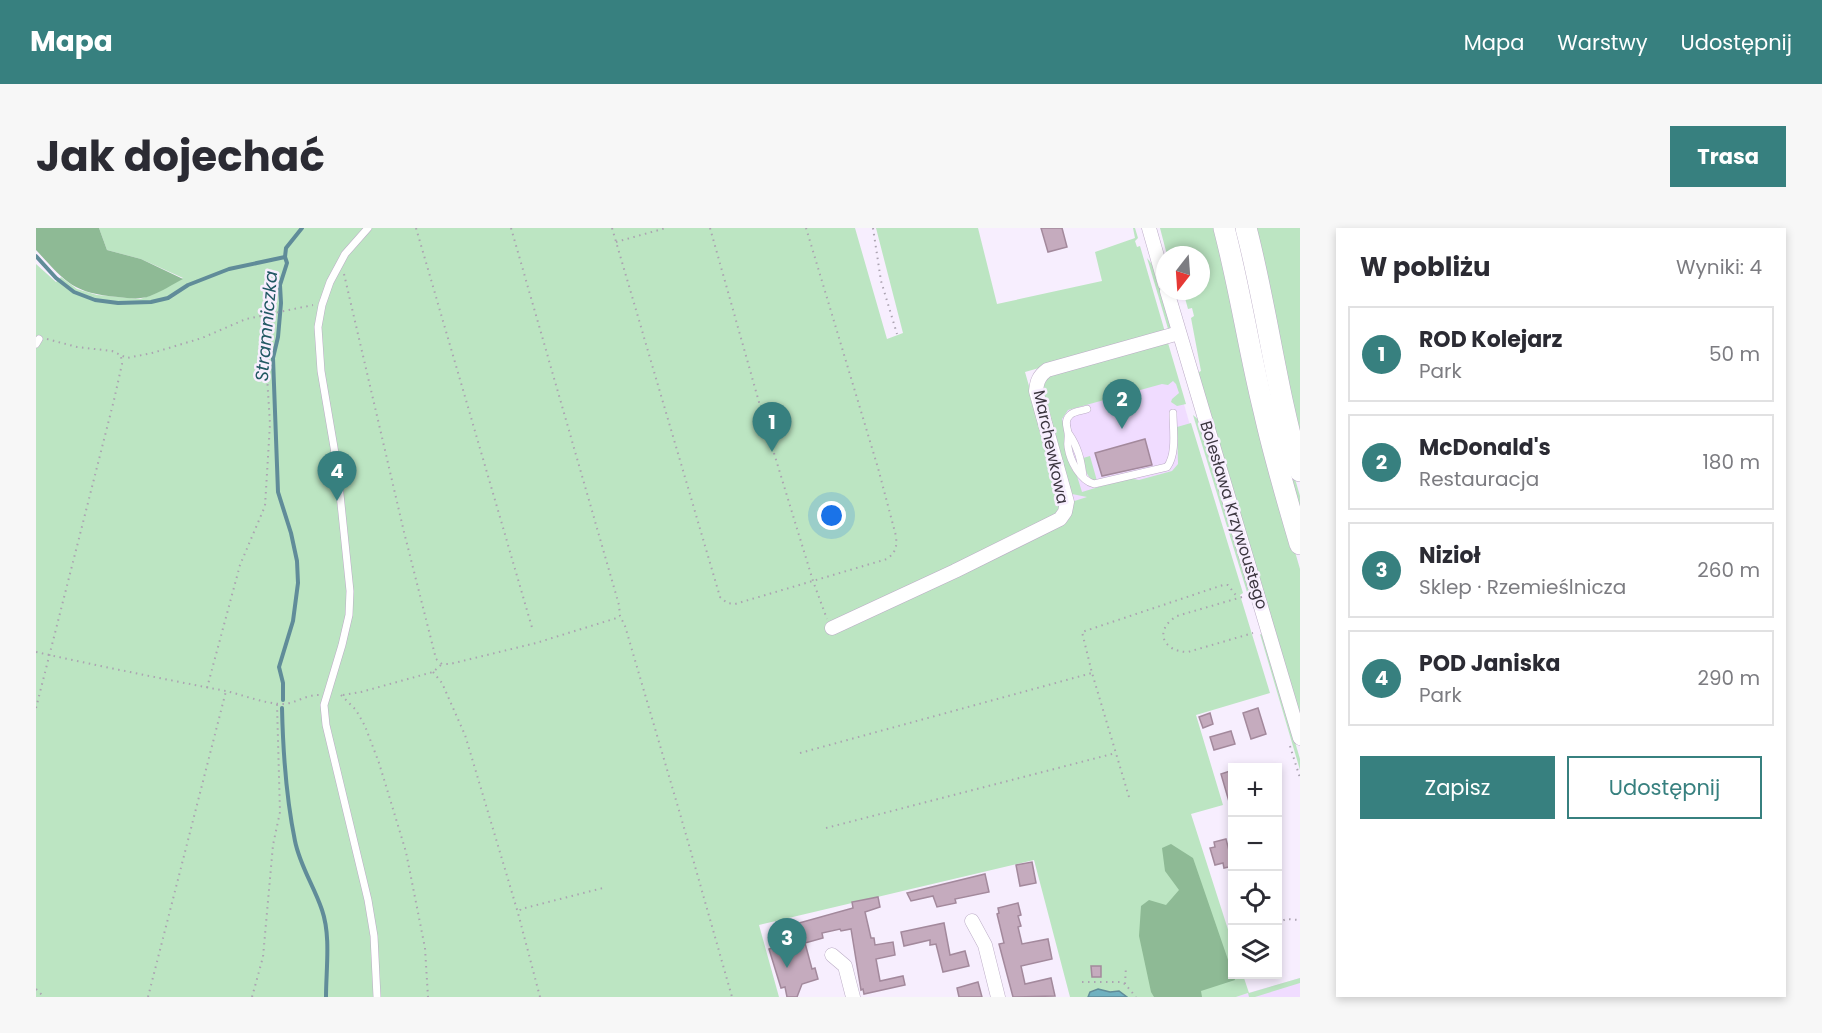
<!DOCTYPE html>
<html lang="pl">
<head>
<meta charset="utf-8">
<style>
	:root { --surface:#fff; --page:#f7f7f7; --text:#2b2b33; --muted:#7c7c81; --line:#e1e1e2; --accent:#37807f }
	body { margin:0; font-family:Poppins,sans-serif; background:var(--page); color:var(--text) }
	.controls { position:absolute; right:18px; bottom:18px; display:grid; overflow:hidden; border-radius:0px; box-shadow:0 3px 9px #0003 }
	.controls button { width:54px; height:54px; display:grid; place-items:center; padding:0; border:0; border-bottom:2px solid var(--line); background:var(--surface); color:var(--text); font:30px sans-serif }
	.compass { position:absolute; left:1120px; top:18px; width:54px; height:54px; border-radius:50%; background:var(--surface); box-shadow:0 3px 9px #0003; rotate:197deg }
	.you { position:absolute; left:796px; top:288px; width:21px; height:21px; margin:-15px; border:4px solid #fff; border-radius:50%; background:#1a73e8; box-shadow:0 0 0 9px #1a73e833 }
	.badge { display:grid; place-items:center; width:39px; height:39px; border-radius:50%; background:var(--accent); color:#fff; font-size:20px; font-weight:700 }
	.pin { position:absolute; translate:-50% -50px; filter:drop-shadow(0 2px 3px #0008) }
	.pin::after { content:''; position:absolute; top:32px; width:21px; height:18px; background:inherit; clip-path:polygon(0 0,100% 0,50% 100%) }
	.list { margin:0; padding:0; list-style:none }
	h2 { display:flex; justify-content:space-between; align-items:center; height:78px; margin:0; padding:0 24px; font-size:26px }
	h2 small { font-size:20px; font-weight:400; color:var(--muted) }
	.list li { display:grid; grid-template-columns:39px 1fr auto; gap:18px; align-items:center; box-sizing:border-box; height:96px; margin:0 12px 12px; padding:0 12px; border:2px solid var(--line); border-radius:0px }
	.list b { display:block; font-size:22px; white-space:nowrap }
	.list p { margin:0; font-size:20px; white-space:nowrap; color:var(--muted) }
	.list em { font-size:20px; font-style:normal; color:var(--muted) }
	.actions { display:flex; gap:12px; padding:18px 24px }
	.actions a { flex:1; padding:14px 0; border:2px solid var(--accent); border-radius:0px; text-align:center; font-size:21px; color:var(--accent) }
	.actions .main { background:var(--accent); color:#fff }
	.icon { flex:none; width:33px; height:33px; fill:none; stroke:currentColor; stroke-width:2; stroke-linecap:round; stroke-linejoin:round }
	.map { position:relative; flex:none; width:1264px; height:769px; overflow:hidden; border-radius:0px }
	header { display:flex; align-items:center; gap:36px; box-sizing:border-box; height:84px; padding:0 30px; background:var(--accent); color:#fff }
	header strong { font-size:28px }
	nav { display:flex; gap:33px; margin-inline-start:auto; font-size:21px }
	.intro { display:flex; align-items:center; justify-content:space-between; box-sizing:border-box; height:144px; padding:0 36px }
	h1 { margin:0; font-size:42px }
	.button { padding:15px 27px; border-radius:0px; background:var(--accent); color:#fff; font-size:21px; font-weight:700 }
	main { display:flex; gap:36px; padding:0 36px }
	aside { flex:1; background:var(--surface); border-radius:0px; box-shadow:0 3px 9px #0003 }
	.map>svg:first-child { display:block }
	.built { fill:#f0dcff }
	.green { fill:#bce5c2 }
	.forest { fill:#8eba95 }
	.water { fill:#70b1c0; stroke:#608c99; stroke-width:1.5 }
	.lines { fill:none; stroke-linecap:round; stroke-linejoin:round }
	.stream { stroke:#608c99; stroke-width:4 }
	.building { fill:#c5abbe; stroke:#a3899c; stroke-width:1.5 }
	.lane-casing { stroke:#bbacc6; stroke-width:8 }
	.street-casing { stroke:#bbacc6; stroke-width:15 }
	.primary-casing { stroke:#bbacc6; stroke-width:22 }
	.path { stroke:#aba3b1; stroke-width:2; stroke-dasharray:1.5 4.5; stroke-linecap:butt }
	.lane { stroke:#fff; stroke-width:7 }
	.street { stroke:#fff; stroke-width:14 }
	.primary { stroke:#fff; stroke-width:21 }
	.labels { text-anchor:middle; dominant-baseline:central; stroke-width:5; stroke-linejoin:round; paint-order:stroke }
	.street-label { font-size:16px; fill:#3b353f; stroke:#f7eefe }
	.water-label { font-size:18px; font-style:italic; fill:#215863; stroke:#f7eefe }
</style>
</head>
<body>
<header>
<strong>Mapa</strong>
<nav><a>Mapa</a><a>Warstwy</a><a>Udostępnij</a></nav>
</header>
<div class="intro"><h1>Jak dojechać</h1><a class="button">Trasa</a></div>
<main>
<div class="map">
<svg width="1264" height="769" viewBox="0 0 1264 769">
	<rect width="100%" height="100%" fill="#f7eefe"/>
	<g class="built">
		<path d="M1133,124L1166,239L1035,274L1009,150Z"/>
		<path d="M1264,750V769H1200L1212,765Z"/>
	</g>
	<g class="green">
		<path d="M63,0H819L851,111L867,105L840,0H942L961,76L1066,53L1059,24L1099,10L1097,0H1099L1102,10L1099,13L1101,19L1104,18L1129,104L989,144L1027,277L1020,287L869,361L789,397L794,406L864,375L1021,298L1032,275L1051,269L1036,266L1031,256L1005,158L1006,150L1132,115L1150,176L1141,178L1135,174L1136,171L1143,165L1140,156L1137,153L1132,157L1126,156L1032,182L1026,191L1030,208L1028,218L1035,240L1041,248L1046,264L1092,250L1103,252L1136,243L1142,236L1141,199L1155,195L1207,365L1204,367L1234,465L1160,487L1187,577L1155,586L1196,714V746L1207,747L1213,765L1264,750V755L1219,769H1213L1212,765L1200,769H1034L998,632L723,697L743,769H0V36L20,54L25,49L41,61L61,67L104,71L116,67L147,50L105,31L71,22Z"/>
		<path d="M1124,0H1264V215L1255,237L1264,268V291L1236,244L1264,341V493L1161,145L1165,143L1155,90L1158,88L1156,80L1152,81L1147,63H1165V27H1131Z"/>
		<path d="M1111,30L1119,40L1136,99L1133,104Z"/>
		<path d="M1157,187L1164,193L1214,361L1211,364Z"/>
		<path d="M1054,228L1061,253C1050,251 1049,240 1047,230Z"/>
		<path d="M1224,406L1228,408L1264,531V542Z"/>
	</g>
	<g class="forest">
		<path d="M0,0H63L71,22L105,31L147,51C137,56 125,64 114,68C103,72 93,70 82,69C36,65 30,54 0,22Z"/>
		<path d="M1135,616L1157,630L1199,752L1165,763L1166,769H1118L1115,764L1103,708L1105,678L1113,672L1130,677L1143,662L1129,643L1126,620Z"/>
	</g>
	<path class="water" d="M1062,761L1074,764L1083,763L1091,769H1052L1054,764Z"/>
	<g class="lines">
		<g class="stream">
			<path d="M0,28L20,50L38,64L59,72L82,75L115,74L132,70L152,57L193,41L249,29"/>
			<path d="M247,472V455L243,439L257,393L262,355L261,333L255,305L242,264L237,130L242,109L245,75L244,57L251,35L249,29L250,20L266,0"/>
			<path d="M246,480C247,524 250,569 259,613C264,638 278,658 286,682C295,708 290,741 290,769"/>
		</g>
	</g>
	<g class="building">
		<path d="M1005,0H1026L1031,19L1012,24Z"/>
		<path d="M1109,211L1116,237L1066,248L1059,225Z"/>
		<path d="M1222,480L1230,506L1215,511L1207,485Z"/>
		<path d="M1174,485L1177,496L1167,500L1163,489Z"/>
		<path d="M1195,503L1199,516L1178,522L1174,509Z"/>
		<path d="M1197,542V576L1194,577L1185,546Z"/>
		<path d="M1190,611L1197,638L1188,640L1187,635L1179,637L1174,620L1179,619L1178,614Z"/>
		<path d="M996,634L1000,655L984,658L980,637Z"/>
		<path d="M949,646L953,664L919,671L920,675L901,679L897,668L875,673L871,665Z"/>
		<path d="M842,669L844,679L829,684L835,710H838L839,717L857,714L859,727L840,731L844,753L867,748L869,757L828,766L827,761L825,762L815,701L805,703L804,701L786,705L787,710L769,715L776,741L779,740L782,751L766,756L761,769H751L749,759L745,760L733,721L759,714L757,709L766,706L763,695L817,680L816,674Z"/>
		<path d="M982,675L985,687L982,688L985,698L982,699L986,716L1012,711L1016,731L985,738L989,756L1015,750L1019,768L977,769L963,716L968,715L961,686L963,685L962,680Z"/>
		<path d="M908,695L914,727L929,723L933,738L907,744L900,716L894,717V712L868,718L865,704Z"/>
		<path d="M1055,738H1065V749H1056Z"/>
		<path d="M942,754L946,769H923L921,760Z"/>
	</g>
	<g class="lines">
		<g class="lane-casing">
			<g id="lane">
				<path d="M332,0L309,26L294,54L286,77L282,99L285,143L301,237L314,363L313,387L306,417L288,477L290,497L332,672L338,708L341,769"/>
				<path d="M0,116L3,111"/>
				<path d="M1051,181C1046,183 1038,183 1034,187C1028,193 1031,198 1032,205C1033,210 1031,214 1032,219C1034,233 1044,252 1058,256L1131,239C1141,226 1137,201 1137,185"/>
				<path d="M1033,206C1042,219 1045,232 1047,248"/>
			</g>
		</g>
		<g class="street-casing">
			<g id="street">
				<path d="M1113,0L1129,56"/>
				<path d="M1131,63L1264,510"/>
				<path d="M796,400L919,343L1024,291L1029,284L1031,274L1000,163C1001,153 1003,148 1011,142L1143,105"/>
				<path d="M936,693L949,717L962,769"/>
				<path d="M796,727L809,738L817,769"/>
			</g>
		</g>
		<g class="primary-casing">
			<g id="primary">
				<path d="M1188,0C1204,61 1213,123 1228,183C1238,228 1251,272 1264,316"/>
				<path d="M1210,0C1231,80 1240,163 1264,243"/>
			</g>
		</g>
		<g class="path">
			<path d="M380,0L497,403"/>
			<path d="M475,0L583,377L584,388L589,398L649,603L696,769"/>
			<path d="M576,0L684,369L691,375L699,376L851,331C860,324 861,319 860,308L842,240L770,0"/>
			<path d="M674,0L730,199L777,353L791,391"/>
			<path d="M837,0L845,53L861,106"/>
			<path d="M580,14L630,0"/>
			<path d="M308,46L368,304L400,431L406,436H414L500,415L584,389"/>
			<path d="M11,111L41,119L76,123L91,130L116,125L166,110L210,91L277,77"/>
			<path d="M1206,369L1141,388C1117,402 1127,424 1152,424L1217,405"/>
			<path d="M0,424C63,438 127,451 190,463C207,467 227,475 244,476C258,477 270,466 284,467"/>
			<path d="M397,444L406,455L429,507L482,685"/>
			<path d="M171,460L204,337L229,278L234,196L231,148L237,92L236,86"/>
			<path d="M305,467L320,482L329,498L343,535L370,624L389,720L392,769"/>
			<path d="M307,467L325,464L397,444L406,436"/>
			<path d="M0,480L78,172L86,136L85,128"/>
			<path d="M1254,518L1264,550"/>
			<path d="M764,525L1056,445"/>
			<path d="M1093,569L1056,445L1046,404L1187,357H1192L1202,370"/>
			<path d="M790,600L1080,525"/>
			<path d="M1242,695L1250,691L1264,692"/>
			<path d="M1046,754H1085L1089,756L1100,769"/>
			<path d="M1089,756L1090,738"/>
			<path d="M0,761L8,769"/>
			<path d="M112,769L190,463"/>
			<path d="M216,769L227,729L237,617L244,584L241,476"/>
			<path d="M504,769L482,685L485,681L567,660"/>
		</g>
		<use href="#lane" class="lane"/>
		<use href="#street" class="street"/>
		<use href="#primary" class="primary"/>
	</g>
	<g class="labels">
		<g class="street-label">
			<text transform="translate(1015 219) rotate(78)">Marchewkowa</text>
			<text transform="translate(1198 287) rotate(73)">Bolesława Krzywoustego</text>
		</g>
		<g class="water-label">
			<text transform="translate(230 98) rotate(-85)">Stramniczka</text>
		</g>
	</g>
</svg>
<div class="controls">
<button>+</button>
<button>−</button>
<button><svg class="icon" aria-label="locate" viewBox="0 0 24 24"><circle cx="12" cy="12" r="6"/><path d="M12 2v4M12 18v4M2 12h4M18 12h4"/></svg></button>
<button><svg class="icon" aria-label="layers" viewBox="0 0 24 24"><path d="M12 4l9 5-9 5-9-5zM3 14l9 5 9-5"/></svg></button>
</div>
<svg class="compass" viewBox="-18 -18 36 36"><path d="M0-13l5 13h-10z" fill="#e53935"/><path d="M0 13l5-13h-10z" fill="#7c7c81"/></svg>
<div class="you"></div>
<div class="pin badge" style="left:736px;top:224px">1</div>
<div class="pin badge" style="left:1086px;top:201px">2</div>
<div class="pin badge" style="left:751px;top:740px">3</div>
<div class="pin badge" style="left:301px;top:273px">4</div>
</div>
<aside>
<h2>W pobliżu<small>Wyniki: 4</small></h2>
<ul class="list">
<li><span class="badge">1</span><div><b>ROD Kolejarz</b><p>Park</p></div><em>50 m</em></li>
<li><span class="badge">2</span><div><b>McDonald's</b><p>Restauracja</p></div><em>180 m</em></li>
<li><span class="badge">3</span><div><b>Nizioł</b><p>Sklep · Rzemieślnicza</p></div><em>260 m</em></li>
<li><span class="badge">4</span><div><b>POD Janiska</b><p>Park</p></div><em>290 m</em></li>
</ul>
<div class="actions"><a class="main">Zapisz</a><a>Udostępnij</a></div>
</aside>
</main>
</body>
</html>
